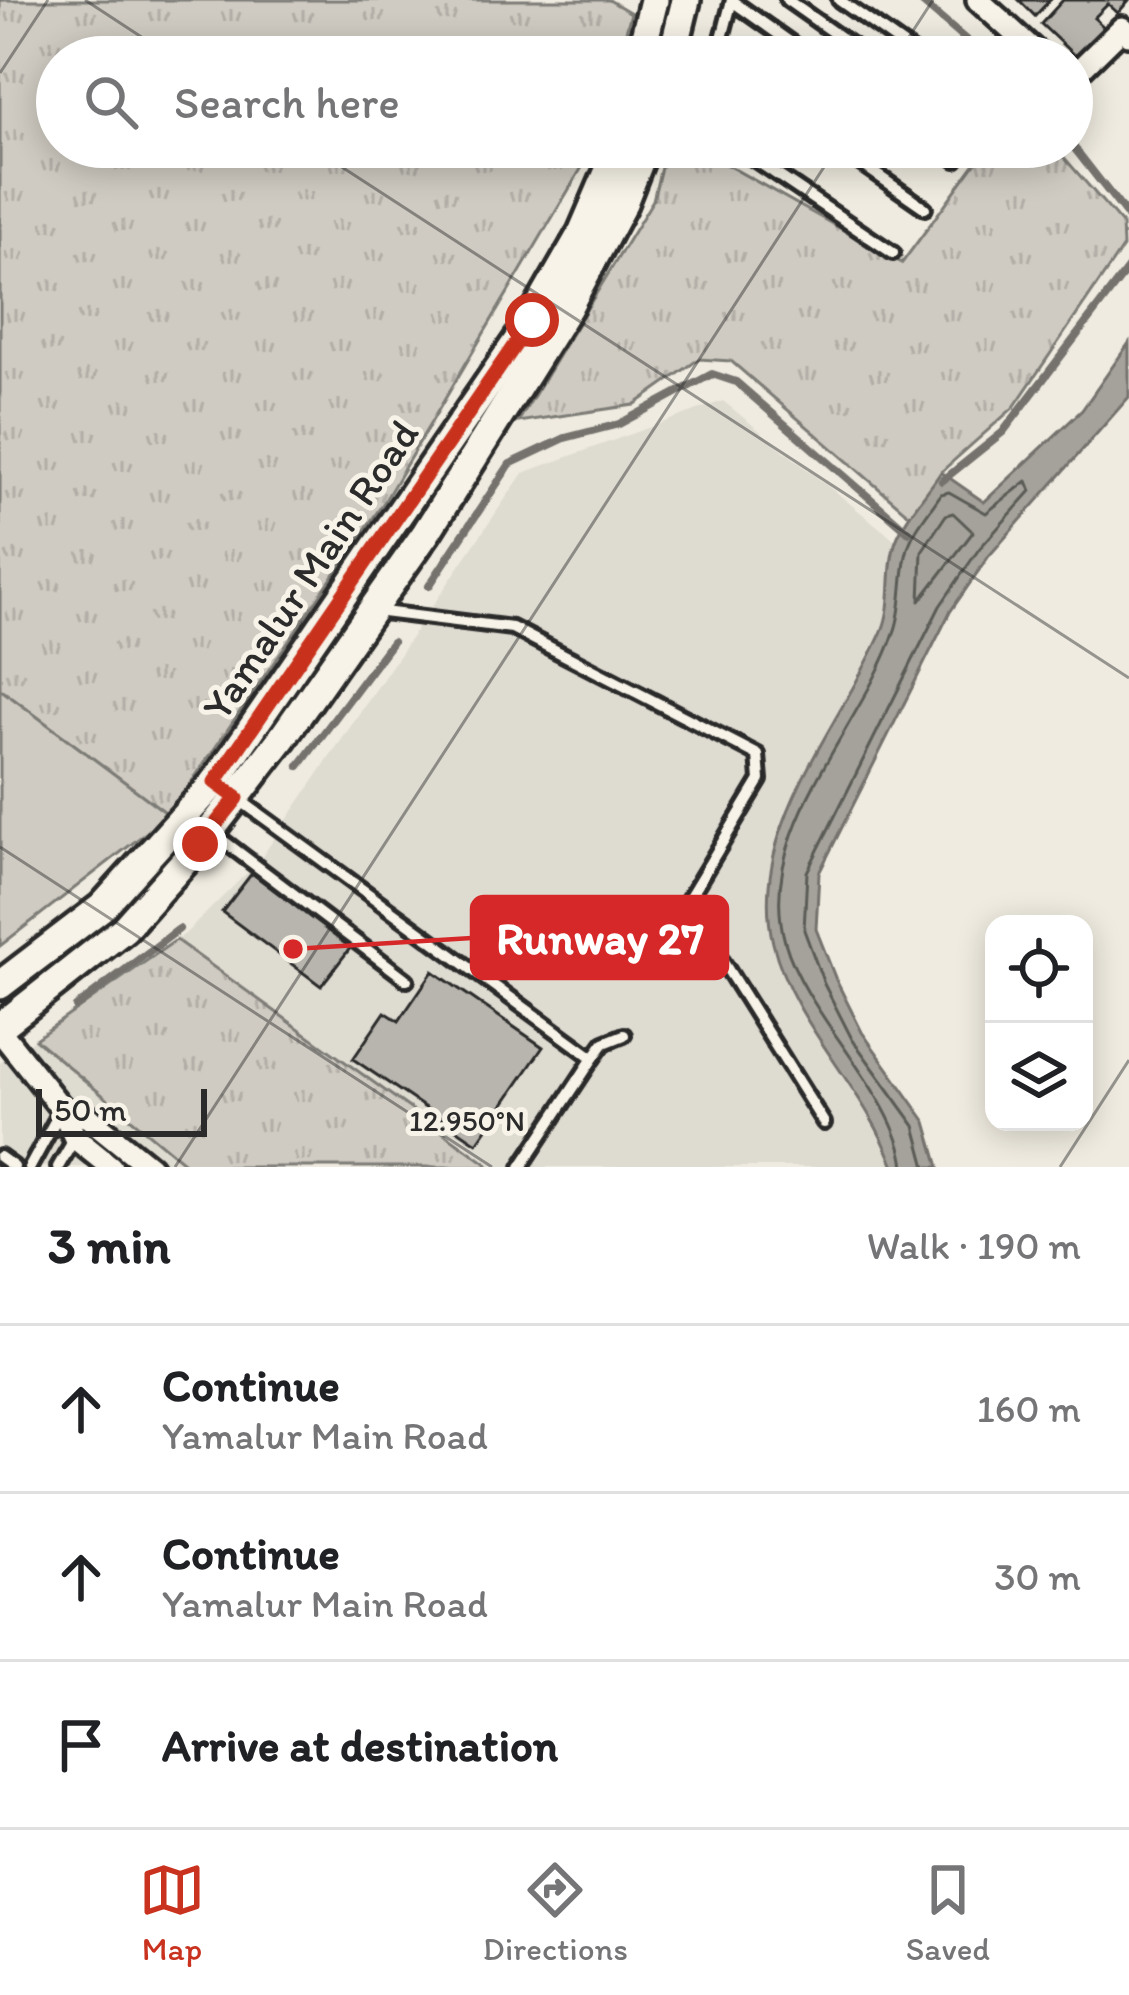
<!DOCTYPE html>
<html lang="en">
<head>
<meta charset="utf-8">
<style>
	:root { --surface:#fff; --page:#f6f6f6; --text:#202124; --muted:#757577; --line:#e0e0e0; --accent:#c8321e }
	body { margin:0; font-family:Itim,sans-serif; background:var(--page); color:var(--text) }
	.controls { position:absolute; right:36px; bottom:36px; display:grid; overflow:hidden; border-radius:24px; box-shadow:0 6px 30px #0003 }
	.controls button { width:108px; height:108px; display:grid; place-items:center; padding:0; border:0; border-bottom:3px solid var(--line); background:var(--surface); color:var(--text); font:60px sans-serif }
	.scale { position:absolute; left:36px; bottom:30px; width:171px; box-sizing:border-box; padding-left:12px; border:6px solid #2b2b2b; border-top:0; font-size:33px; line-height:42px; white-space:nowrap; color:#2b2b2b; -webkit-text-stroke:9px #f7f3e8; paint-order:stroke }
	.stop { position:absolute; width:36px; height:36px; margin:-27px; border:9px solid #c8321e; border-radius:50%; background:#fff }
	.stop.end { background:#c8321e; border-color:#fff; box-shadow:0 3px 12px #0008 }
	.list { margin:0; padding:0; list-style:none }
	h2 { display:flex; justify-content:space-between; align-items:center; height:156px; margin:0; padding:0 48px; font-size:51px }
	h2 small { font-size:39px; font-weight:400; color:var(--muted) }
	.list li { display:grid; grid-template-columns:78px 1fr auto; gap:36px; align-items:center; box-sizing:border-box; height:168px; padding:0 48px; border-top:3px solid var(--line) }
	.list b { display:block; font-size:45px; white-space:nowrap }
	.list p { margin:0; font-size:39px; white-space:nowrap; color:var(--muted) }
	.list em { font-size:39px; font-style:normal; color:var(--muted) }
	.icon { flex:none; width:66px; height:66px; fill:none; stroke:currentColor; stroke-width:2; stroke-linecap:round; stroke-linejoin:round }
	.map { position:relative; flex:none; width:1129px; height:1167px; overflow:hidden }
	.search { position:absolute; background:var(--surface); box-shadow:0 6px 30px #0003; left:36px; right:36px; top:36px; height:132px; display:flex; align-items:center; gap:30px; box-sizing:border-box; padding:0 42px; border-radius:66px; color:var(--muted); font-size:45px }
	.sheet { height:660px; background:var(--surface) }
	nav { display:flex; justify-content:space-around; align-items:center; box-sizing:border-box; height:168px; border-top:3px solid var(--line); background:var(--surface); font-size:33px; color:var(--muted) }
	nav a { display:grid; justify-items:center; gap:6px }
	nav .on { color:var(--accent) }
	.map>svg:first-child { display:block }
	.built { fill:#dedbd1 }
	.grass { fill:url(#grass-tufts); stroke:#7d7b76; stroke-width:3 }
	.park { fill:#cfcbc2; stroke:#7d7b76; stroke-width:3 }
	.water { fill:#a4a29a; stroke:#74726e; stroke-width:3 }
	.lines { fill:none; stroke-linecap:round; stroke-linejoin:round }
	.shore { stroke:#5b5b57; stroke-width:3 }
	.stream { stroke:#74726e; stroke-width:8 }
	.building { fill:#b8b5ae; stroke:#2b2b2b; stroke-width:3 }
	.lane-casing { stroke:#2b2b2b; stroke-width:20 }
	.street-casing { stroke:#2b2b2b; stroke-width:30 }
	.secondary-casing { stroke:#2b2b2b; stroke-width:36 }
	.lane { stroke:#f7f3e8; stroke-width:10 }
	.street { stroke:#f7f3e8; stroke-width:21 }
	.secondary { stroke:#f7f3e8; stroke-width:27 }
	.route { stroke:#c8321e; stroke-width:15 }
	.ticks { fill:none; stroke:#2b2b2b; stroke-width:3; stroke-opacity:0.45 }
	.labels { text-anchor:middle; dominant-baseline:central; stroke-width:10; stroke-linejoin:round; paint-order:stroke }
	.street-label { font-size:42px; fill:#2b2b2b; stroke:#f7f3e8 }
	.ticks-label { font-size:30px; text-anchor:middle; fill:#2b2b2b; stroke:#f7f3e8; stroke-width:10; stroke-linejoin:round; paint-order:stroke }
	.leader { fill:none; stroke:#d62828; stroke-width:4.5 }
	.callout-dot { fill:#d62828; stroke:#f7f3e8; stroke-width:4.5 }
	.callout { fill:#d62828; stroke:#d62828; stroke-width:4.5 }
	.callout-label { font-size:45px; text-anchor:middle; font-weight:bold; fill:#fff }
</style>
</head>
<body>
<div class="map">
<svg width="1129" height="1167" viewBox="0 0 1129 1167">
	<defs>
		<pattern id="grass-tufts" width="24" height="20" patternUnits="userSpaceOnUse" patternTransform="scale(3)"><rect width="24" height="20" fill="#cfcbc2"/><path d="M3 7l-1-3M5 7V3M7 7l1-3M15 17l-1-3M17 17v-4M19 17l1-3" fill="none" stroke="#b2aea7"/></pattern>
	</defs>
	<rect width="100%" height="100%" fill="#efebe0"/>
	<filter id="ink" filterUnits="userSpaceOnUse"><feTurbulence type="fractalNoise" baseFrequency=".00833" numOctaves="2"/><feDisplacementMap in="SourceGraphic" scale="24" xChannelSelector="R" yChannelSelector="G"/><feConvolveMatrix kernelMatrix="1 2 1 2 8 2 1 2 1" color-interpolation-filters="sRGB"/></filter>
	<g filter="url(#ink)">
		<path class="built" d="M723,401L896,541L884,626L781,824L894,1167H0V1063L185,934L259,861L523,473Z"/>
		<g class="grass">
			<path d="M0,0H609L631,13L619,57H57V147H594L384,502L169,815L0,689Z"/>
			<path d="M666,147H695L902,263L987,147H1055L1122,224L1123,247L1014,407L941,472L912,517L731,361L699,359L634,405L518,422L653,200Z"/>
			<path d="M176,940L487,1164L485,1167H189L35,1039Z"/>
		</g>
		<path class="park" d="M0,689L169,815L0,946Z"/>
		<path class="water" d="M1129,343V397L989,556L950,612L819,873L816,929L836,980L862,1032L926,1122L939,1167H894C866,1088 793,1025 773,943C746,831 840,727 882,631C894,603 886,569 896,541C905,517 927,493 941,472L984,502L1082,410Z"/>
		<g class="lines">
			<g class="shore">
				<path d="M953,513L973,532L920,601L922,551L946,515Z"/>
				<path d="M904,1167C897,1095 806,1017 785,942C754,830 863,728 895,630C904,604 900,574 908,548C913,530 930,511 941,494L949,492L986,513L1027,481L1031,491L979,549L940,606L807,872L804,930L824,984L852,1039L915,1126L926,1167"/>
			</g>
			<g class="stream">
				<path d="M919,0L986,57"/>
				<path d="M1072,145L1129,218"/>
				<path d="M942,481L1003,432L1129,267"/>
				<path d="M429,586L510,464L565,438L619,424L712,374L736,382L909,532"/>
				<path d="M299,766L392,642"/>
				<path d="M76,1007L179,929"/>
			</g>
		</g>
		<g class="building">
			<path d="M1019,0H1050L1035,16Z"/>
			<path d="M1063,0H1129L1118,13L1108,4L1094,18L1105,28L1077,58L1041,24Z"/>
			<path d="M252,873L351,947L321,986L222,912Z"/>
			<path d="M433,971L543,1047L477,1143L353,1059L385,1012L399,1021Z"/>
		</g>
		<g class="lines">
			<g class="lane-casing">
				<g id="lane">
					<path d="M787,0L868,57"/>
					<path d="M839,0L920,57"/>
					<path d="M732,1L811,57"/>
					<path d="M717,57L732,0"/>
					<path d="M736,147L893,253"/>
					<path d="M837,147L925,208"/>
					<path d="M938,147L956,160"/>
					<path d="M375,611L512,628L758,755L760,780L686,903L824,1123"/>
					<path d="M237,798L593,1058L604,1043L624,1035"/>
					<path d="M213,833L407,980"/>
					<path d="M0,1157L14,1167"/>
					<path d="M30,1167L60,1112"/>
					<path d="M58,1167L75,1138"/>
					<path d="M521,1167L593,1058"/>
				</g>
			</g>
			<g class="street-casing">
				<g id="street">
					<path d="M978,0L1041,57"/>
					<path d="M1072,77L1122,28L1129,34"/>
					<path d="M0,1031L62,1109L75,1138L111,1167"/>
					<path d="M62,1109L88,1117L150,1167"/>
				</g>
			</g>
			<g class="secondary-casing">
				<g id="secondary">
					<path d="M640,57L654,0"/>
					<path d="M672,57L686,0"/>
					<path d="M0,985L102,907L215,782L532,320L582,233L619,147"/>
					<path d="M0,1027L124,929L200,844L282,738L426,533L568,307L623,203L645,147"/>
				</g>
			</g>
			<use href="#lane" class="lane"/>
			<use href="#street" class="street"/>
			<use href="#secondary" class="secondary"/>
		</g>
	</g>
	<g class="lines" filter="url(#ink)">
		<path class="route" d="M200,844L237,798L215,782L532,320"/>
	</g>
	<path class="ticks" d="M85,0L172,57M896,57L933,0M0,73L48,0M311,147L1129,678M0,847L492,1167M175,1167L837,147M1060,1167L1129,1060"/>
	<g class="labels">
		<g class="street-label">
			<text transform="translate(310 570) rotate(-56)">Yamalur Main Road</text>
		</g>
	</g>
	<g class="ticks-label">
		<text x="467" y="1131">12.950°N</text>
	</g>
	<path class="leader" d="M293 949L472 938"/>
	<circle class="callout-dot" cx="293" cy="949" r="12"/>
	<rect class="callout" x="472" y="897" width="255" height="81" rx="12"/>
	<g class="callout-label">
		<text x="600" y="954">Runway 27</text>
	</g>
</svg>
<div class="controls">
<button><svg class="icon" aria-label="locate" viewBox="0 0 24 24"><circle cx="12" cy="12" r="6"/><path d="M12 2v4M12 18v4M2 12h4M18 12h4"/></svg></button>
<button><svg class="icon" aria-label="layers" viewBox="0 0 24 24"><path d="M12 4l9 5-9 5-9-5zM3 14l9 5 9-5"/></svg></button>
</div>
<div class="scale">50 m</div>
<div class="stop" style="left:532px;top:320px"></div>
<div class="stop end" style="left:200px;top:844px"></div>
<div class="search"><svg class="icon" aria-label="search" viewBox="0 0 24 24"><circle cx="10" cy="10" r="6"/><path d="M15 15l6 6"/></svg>Search here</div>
</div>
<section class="sheet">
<h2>3 min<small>Walk · 190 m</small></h2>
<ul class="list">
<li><svg class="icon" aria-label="ahead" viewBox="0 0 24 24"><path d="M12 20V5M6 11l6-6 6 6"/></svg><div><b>Continue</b><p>Yamalur Main Road</p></div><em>160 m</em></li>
<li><svg class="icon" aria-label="ahead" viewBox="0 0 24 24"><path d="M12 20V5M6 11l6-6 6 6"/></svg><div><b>Continue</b><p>Yamalur Main Road</p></div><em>30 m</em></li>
<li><svg class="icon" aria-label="arrive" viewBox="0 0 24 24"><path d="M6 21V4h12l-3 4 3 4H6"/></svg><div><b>Arrive at destination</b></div></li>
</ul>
</section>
<nav>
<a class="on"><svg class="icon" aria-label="map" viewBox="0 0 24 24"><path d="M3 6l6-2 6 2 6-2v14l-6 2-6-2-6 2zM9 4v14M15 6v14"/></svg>Map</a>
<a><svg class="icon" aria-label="directions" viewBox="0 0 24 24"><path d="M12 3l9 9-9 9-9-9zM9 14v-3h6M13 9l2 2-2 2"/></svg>Directions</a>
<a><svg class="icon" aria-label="saved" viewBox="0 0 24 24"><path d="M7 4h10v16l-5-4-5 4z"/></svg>Saved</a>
</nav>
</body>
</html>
